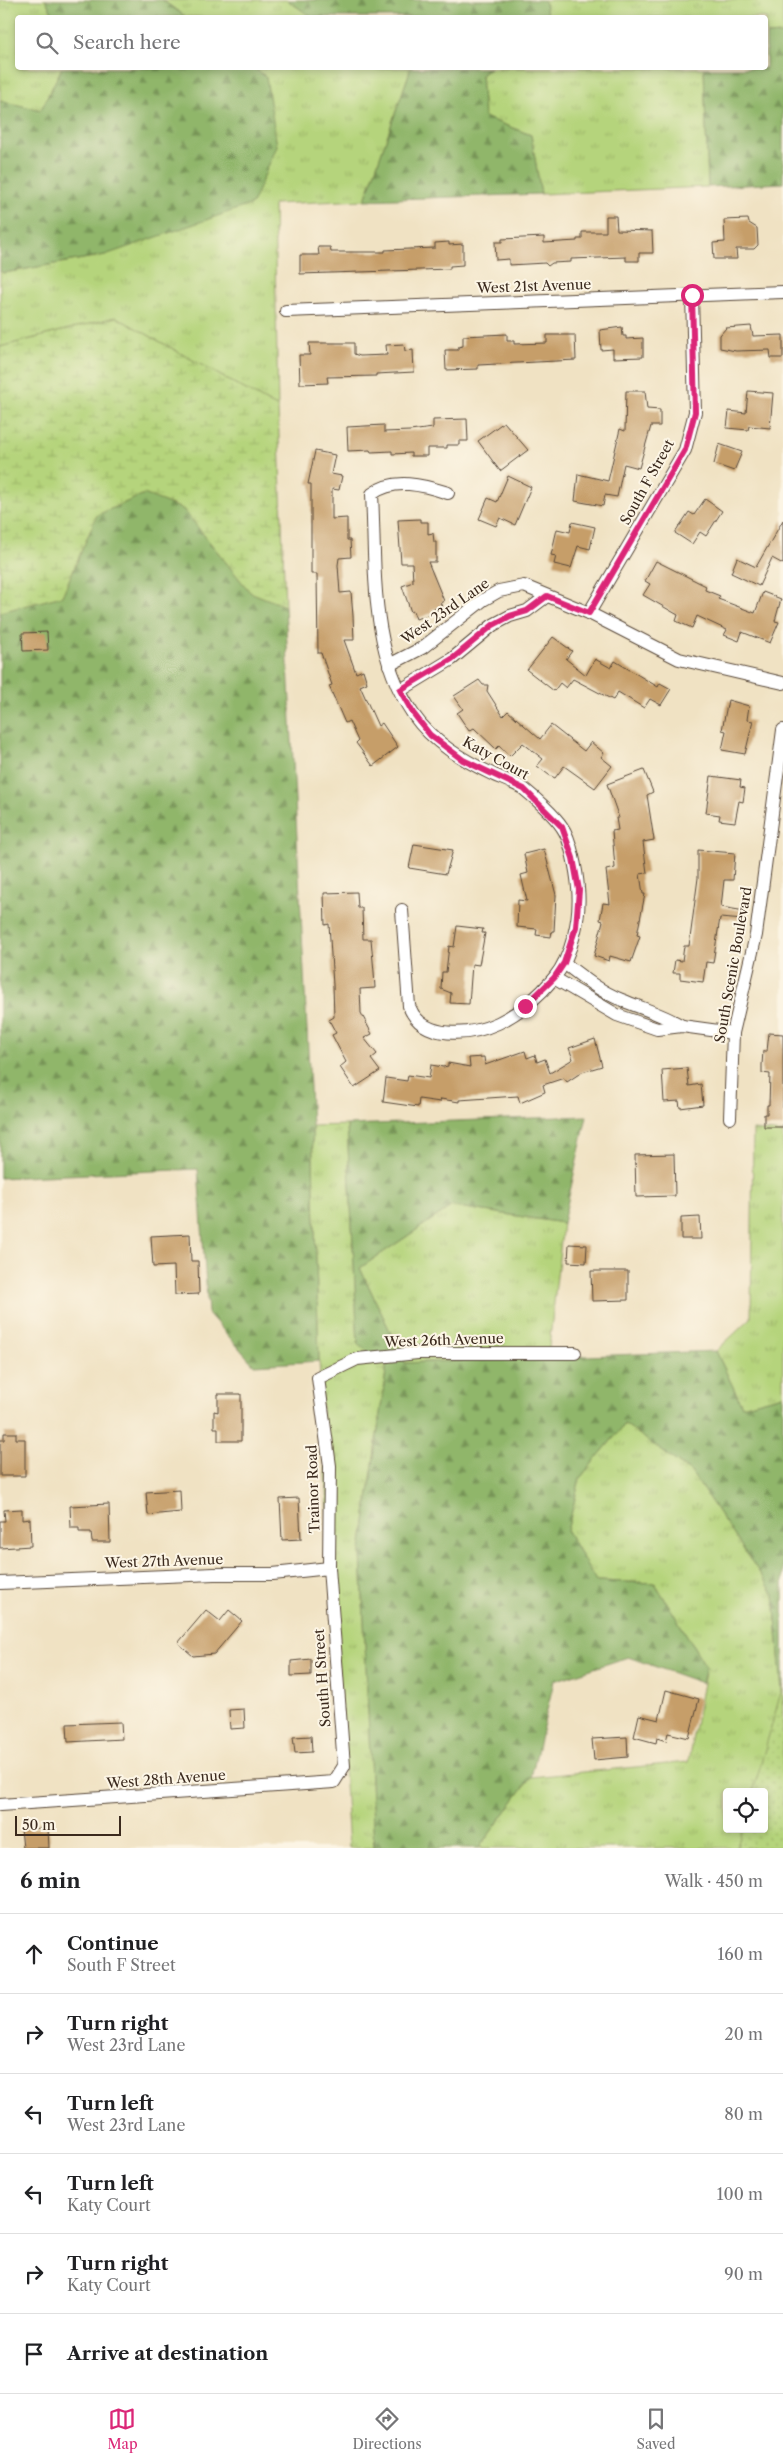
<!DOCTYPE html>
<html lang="en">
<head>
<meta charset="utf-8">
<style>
	:root { --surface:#fff; --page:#f6f6f6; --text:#202124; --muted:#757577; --line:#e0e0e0; --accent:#db2777 }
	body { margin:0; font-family:"Libre Caslon Text",serif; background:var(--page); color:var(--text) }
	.controls { position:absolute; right:15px; bottom:15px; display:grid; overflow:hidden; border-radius:5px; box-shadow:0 2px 8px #0003 }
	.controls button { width:45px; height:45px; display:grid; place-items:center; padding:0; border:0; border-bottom:1px solid var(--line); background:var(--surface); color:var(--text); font:25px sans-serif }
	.scale { position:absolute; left:15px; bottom:12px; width:106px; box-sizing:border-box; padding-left:5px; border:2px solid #3b2a1e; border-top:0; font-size:14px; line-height:18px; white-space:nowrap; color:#3b2a1e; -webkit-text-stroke:4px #fcf5e5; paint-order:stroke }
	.stop { position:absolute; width:15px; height:15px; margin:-11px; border:4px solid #db2777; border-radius:50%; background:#fff }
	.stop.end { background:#db2777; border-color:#fff; box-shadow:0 1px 5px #0008 }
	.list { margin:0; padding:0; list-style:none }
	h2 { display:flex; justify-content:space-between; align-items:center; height:65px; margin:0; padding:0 20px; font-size:21px }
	h2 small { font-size:16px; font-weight:400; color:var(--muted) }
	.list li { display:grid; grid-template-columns:32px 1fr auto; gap:15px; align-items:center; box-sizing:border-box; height:80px; padding:0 20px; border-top:1px solid var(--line) }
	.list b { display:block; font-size:19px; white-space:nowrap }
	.list p { margin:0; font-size:16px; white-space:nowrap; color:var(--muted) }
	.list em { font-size:16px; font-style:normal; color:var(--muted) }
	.icon { flex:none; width:28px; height:28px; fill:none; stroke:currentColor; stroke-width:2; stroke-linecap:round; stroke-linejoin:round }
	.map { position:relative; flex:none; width:783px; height:1848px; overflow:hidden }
	.search { position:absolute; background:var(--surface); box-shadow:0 2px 8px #0003; left:15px; right:15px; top:15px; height:55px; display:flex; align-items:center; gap:12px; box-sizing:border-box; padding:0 18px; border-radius:5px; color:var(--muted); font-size:19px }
	.sheet { height:545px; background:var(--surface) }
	nav { display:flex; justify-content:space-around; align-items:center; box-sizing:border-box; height:70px; border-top:1px solid var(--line); background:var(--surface); font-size:14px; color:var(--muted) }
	nav a { display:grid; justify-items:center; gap:2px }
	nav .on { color:var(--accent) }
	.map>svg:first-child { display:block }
	.grass { fill:url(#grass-tufts); stroke:#787f4c }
	.forest { fill:url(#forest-firs); stroke:#667044 }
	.wetland { fill:url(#wetland-marsh); stroke:#787f4c }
	.park { fill:url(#park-dots); stroke:#787f4c }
	.building { fill:#c69e69 }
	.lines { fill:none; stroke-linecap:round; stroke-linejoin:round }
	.minor-casing { stroke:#564637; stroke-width:14 }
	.minor { stroke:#fff; stroke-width:12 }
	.route { stroke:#db2777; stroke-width:6 }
	.labels { text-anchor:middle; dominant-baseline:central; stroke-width:4; stroke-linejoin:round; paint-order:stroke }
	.street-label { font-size:14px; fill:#3b2a1e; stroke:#fcf5e5 }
</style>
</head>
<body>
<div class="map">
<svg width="783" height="1848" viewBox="0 0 783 1848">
	<defs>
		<pattern id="grass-tufts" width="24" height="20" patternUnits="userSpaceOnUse" patternTransform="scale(1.25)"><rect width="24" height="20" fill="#b5d47b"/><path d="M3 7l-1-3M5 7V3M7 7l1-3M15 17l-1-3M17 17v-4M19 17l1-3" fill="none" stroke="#9db66a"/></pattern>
		<pattern id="forest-firs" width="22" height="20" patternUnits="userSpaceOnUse" patternTransform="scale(1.25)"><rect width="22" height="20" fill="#90b66b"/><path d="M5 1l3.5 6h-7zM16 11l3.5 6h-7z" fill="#779457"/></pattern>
		<pattern id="wetland-marsh" width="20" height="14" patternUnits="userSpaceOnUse" patternTransform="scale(1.25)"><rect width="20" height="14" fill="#b5d47b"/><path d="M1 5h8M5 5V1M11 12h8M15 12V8" fill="none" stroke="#9db66a"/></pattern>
		<pattern id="park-dots" width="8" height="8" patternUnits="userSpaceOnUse" patternTransform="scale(1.25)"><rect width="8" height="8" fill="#b5d47b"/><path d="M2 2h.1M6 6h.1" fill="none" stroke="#9db66a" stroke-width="1.8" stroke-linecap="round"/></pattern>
	</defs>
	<rect width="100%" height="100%" fill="#fcf5e5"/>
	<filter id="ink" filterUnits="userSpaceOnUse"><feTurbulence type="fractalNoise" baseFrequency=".02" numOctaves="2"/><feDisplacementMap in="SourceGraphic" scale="10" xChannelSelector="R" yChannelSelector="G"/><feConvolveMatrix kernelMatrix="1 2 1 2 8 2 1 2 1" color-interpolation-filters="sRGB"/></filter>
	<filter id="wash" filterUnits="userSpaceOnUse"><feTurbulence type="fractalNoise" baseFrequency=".0096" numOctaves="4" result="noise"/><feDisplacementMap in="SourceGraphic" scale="20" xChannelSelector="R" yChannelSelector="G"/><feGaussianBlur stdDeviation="1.12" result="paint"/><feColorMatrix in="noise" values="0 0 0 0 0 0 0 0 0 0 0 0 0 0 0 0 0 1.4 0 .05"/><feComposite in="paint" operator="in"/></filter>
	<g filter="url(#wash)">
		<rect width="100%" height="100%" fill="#f0e2c3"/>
		<g class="grass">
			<path d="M0,0H46L54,17L18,18V68H62L41,110L0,101Z"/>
			<path d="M162,0H287L312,17H186Z"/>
			<path d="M544,0H783V34L766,35V18L547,17Z"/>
			<path d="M254,68H411L365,200L274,204L278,408L116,317L0,347V271L4,273L105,255L266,77Z"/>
			<path d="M490,68H704L708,187L541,194L531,135L484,117L481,75Z"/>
			<path d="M347,1125L358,1344L387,1364L361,1551L374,1848H349L319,1361L312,1126Z"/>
			<path d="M753,1130L783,1133V1395L742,1406L716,1351L751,1318Z"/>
			<path d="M452,1206L563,1223L548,1356L405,1363L360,1268Z"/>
			<path d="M625,1424L691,1472L774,1594L783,1703L757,1792H727V1829H744L738,1848H479L531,1777L688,1762L706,1667L655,1583L596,1581L567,1531L580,1478Z"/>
		</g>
		<g class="forest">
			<path d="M46,0H162L186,17H54Z"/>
			<path d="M287,0H544L548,17H312Z"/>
			<path d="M783,34V183L708,187L704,68H766V35Z"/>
			<path d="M62,68H254L266,77L277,146L252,204L105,255L4,273L0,271V101L41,110Z"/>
			<path d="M411,68H490L481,75L484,117L531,135L541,194L365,200Z"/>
			<path d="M144,494L183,509L250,592L285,606L312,1126L319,1361L254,1365L208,1313L198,1169L0,1178V612L62,596L97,515Z"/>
			<path d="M587,1116L563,1223L452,1206L360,1268L405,1363L716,1351L742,1406L783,1395V1703L774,1594L691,1472L625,1424L580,1478L567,1531L596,1581L655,1583L706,1667L702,1683L628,1657L554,1681L531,1777L479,1848H374L361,1551L387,1364L358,1345L347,1125Z"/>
		</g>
		<path class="wetland" d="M116,317L278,408L285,606L250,592L183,509L144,494L97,515L62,596L0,612V347Z"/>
		<path class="park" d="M783,1685V1848H737L742,1829H764V1792H753Z"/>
		<g id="blocks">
			<g class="building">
				<path d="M606,216H616L617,230L652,231L653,253H639V261H626V257L571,259V262L552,263L548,266L545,263L509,265V259L496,260L495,242H502V239L544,237V243L577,241V239H582V232H606Z"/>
				<path d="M748,219L749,223L757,228L758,245L754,249H736L737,259H714L713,243L725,242L724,220Z"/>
				<path d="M449,242V245L463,244V265L450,266V269L300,274V255H319L318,247H330L331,252H385V250L435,248V243Z"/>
				<path d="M751,326L753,336L783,335V358H771L770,350L736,351L720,348V335L726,328Z"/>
				<path d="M622,327L623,336H626V339L643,338V357L613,358V349L601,350L600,330Z"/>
				<path d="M507,334V341H514V344L547,343V335H575L576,360L478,365V369L446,370L445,350H458V347L463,346V336Z"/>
				<path d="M309,343H354V354L360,356L387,355L386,345L404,344L405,351L413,350L414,372L376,374V376L327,377L328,383L300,384L299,355H310Z"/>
				<path d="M626,391H645L647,409L660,410V426H651L639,468L624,464L617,497L605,495L603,506L575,501L578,474L608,481L620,429L625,431Z"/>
				<path d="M748,391L773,393L770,428L749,426L748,430L727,428L729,411L746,413Z"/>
				<path d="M467,419L468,441H459V445H447V448H427V456H411V453L392,454V451L371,452L370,450L348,451L347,427L384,425V432L410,431L433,428V420Z"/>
				<path d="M504,422L528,450L500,471L478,441Z"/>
				<path d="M719,444L742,452L734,471L714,464Z"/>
				<path d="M315,451L335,455L331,474L342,476L339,490L332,489V519L347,518V540H350L351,557L339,558L338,565L340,593L351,592L353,616L354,640H344L356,673L363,670L367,683L360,686L378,726L382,723L398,747L373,766L356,743L358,741L349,721L345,723L329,686L332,685L321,653H318L317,574H311V484H308Z"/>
				<path d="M508,476L531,487L515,525L500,518L496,526L479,519L488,498L497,502Z"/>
				<path d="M705,499L722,511L706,536L700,532L692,544L675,533L689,512L694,515Z"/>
				<path d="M420,519V522H428V534L433,533L434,542H436V562H428L444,601L440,603L442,606L431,610L432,613L416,619L413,611L411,612L402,586L413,582L412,563H401L398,520Z"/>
				<path d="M783,520V564L772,558L759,586L731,573L737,558L756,567Z"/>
				<path d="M572,522L595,527L590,549L578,546L571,568L554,564L556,556L551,555L557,529L570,532Z"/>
				<path d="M656,561L706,586L705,590L720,596L718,599L755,613L763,592L781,599L775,621L779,622L770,643L742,632L739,641L724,635L727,630L697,616L692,628L676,621L678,615L643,595L650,584L645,581Z"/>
				<path d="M47,632L48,650L23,651L22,633Z"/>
				<path d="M553,637L572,651L566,659L586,675L595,659L611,668L615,661L658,687L660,683L671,689L661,705L650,699L644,708L618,692L613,700L573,679L566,688L560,683L554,691L527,670Z"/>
				<path d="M479,680L483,685H488L487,691L503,716L508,711L540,739L551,725L584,751L591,742L604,753L601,757L612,766L595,788L564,766L555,778L549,775L537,766L543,759L523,743L510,756L499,746L496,749L474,728L469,731L457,713L463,709L454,696Z"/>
				<path d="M728,700L749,706L747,720L753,721L745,754L722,750L726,731L722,730Z"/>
				<path d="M644,770L653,792L647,795L654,840L643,842L647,873L640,874L643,894H645L637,935L640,936L631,962L610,956L609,961L594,956L603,921L600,920L603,903L610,904L606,870L615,868L612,831L618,830L616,818H619L607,784Z"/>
				<path d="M711,776L741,780L740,787L745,788L743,802L739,801L735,822L719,820L720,815L706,813Z"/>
				<path d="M414,844L453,850L446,874L409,868Z"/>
				<path d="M544,849L556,895L554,931H552L551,937L536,935L537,929L517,927L518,900L527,901L521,875L528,873L524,854Z"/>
				<path d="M698,850L735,853L733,880H724L721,907L745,911L744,920L720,918L713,963L706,962L703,982L680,979V973H673L675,960L682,961L684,946H689L698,878Z"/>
				<path d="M357,892L358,908H362L363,939H371L374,972L375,988L360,989L361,1013L372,1034L364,1038L377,1054L371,1059L380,1071L354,1088L340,1067L346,1062L332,1035L336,1033L329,1020L334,1017L333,985L329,924L325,925L324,893Z"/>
				<path d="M457,926L483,929L482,933H485L479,965L472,964L469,1004L450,1003L451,993L441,989L442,972H446L449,946L454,947Z"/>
				<path d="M769,1033L783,1034V1127H764V1114H767V1105H769L770,1074L762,1073V1065L763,1051H767Z"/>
				<path d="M595,1039L602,1066L582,1072L567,1082L564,1078L543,1085L545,1092L520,1103L518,1096L459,1100V1102L441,1099L440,1102L419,1099L418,1107L383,1102L386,1078L407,1081L408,1075L429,1078L431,1065L443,1067L448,1066V1063L470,1067L469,1058L484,1057L485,1065L525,1051L527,1058L535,1055L537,1062L545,1059L550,1073L573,1059L569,1048Z"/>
				<path d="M687,1068L689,1086L701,1084L703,1105L680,1108L679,1101L664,1102L662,1070Z"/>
				<path d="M674,1154L675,1196L636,1197L635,1155Z"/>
				<path d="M700,1217L701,1239H681V1218Z"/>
				<path d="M190,1234L191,1261H198L199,1294L175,1295L174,1266L153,1267L151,1236Z"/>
				<path d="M569,1244L587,1245L586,1263L568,1262Z"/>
				<path d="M591,1271H628V1300L592,1301Z"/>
				<path d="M218,1394H241V1441H218V1428H214V1411L218,1412Z"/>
				<path d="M4,1433H16V1439H25V1476H0V1440H4Z"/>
				<path d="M180,1490L181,1512L148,1515L146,1492Z"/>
				<path d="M299,1498L301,1539L282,1540L280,1499Z"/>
				<path d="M109,1504L110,1542H92L91,1532H79V1528H71L70,1506Z"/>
				<path d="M22,1509V1520L30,1519L31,1546L0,1548V1521H5L4,1510Z"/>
				<path d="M206,1610L220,1621L229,1610L242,1621L214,1654L193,1656L178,1643Z"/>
				<path d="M311,1659V1675L291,1676V1661Z"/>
				<path d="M666,1690L699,1699L689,1738L668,1733L666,1741L657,1738L656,1743L634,1737L639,1715L659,1720Z"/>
				<path d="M244,1709L245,1728L230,1729L229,1710Z"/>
				<path d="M121,1722L122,1739L68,1742L67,1724Z"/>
				<path d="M311,1736L312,1752L295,1753L293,1737Z"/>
				<path d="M627,1737L628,1757L594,1760L592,1739Z"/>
				<path d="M48,1828L49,1848H23L21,1829Z"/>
			</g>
		</g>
	</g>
	<g filter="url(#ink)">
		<use href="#blocks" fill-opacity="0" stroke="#564637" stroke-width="1"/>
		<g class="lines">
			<g class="minor-casing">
				<g id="minor">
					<path d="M286,311L783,292"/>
					<path d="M589,613L685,450L695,412L692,295"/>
					<path d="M389,665L422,648L483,600L499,591L524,586L589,613L679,659L783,683"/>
					<path d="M401,690L452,659L493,625L510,616L527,611L547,596"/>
					<path d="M402,910L409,1006C422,1041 470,1036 498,1023C519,1013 539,996 554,978C572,956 581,917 578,888C577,873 571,839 562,827C555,816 534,797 524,789C515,783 503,779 494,775C463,760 433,743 413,714C369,649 376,569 372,494C394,477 423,485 448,493"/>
					<path d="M564,963C582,977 601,992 622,1000C643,1009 662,1014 682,1026"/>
					<path d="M554,978L617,1015L657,1029L682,1026L733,1033"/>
					<path d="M730,1118L733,1033L756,935L783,730"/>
					<path d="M0,1583L214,1574H273L329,1568"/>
					<path d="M0,1805L334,1782L344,1766L329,1568L330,1466L318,1378L357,1359L418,1353H575"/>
				</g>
			</g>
			<use href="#minor" class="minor"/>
		</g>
	</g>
	<g class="lines" filter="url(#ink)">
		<path class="route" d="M525,1006L554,978L564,963L576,927L579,890L573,858L562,827L524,789L463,760L430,735L413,713L400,690L452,659L493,625L510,616L527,611L547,596L589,613L685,450L695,412L692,295"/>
	</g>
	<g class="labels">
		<g class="street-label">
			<text transform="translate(534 286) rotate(-2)">West 21st Avenue</text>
			<text transform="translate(647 482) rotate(-61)">South F Street</text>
			<text transform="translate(445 611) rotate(-35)">West 23rd Lane</text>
			<text transform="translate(496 758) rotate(29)">Katy Court</text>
			<text transform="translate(733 965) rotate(-80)">South Scenic Boulevard</text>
			<text transform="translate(444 1340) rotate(-2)">West 26th Avenue</text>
			<text transform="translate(313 1489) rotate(-92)">Trainor Road</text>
			<text transform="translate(164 1561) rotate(-2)">West 27th Avenue</text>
			<text transform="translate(322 1678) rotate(-94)">South H Street</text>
			<text transform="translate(166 1779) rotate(-4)">West 28th Avenue</text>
		</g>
	</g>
</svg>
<div class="controls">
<button><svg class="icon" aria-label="locate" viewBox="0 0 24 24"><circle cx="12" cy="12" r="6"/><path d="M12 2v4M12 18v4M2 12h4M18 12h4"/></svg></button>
</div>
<div class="scale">50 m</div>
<div class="stop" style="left:692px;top:295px"></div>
<div class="stop end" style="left:525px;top:1006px"></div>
<div class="search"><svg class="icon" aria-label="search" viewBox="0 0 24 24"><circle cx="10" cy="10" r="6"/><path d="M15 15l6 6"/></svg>Search here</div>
</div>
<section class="sheet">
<h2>6 min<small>Walk · 450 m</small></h2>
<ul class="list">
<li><svg class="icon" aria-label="ahead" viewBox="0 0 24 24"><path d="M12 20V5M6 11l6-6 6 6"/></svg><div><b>Continue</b><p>South F Street</p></div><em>160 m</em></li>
<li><svg class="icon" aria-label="right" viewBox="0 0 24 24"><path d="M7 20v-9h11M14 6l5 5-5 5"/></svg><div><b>Turn right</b><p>West 23rd Lane</p></div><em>20 m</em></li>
<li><svg class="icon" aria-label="left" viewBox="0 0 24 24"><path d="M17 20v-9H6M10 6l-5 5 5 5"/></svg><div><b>Turn left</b><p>West 23rd Lane</p></div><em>80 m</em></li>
<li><svg class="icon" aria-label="left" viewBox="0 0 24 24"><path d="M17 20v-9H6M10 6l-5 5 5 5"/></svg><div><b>Turn left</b><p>Katy Court</p></div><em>100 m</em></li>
<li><svg class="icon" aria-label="right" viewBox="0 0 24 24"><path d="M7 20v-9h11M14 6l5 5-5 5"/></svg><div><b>Turn right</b><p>Katy Court</p></div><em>90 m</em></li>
<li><svg class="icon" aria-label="arrive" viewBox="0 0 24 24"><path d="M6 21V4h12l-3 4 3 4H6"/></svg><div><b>Arrive at destination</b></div></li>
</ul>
</section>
<nav>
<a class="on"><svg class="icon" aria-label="map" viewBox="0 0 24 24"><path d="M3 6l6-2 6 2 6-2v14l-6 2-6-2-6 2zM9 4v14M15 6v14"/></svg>Map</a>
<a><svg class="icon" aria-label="directions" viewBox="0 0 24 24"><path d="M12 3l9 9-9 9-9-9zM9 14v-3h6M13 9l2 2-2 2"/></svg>Directions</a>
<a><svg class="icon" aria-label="saved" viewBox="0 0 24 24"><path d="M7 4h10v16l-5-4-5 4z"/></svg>Saved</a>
</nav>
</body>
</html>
